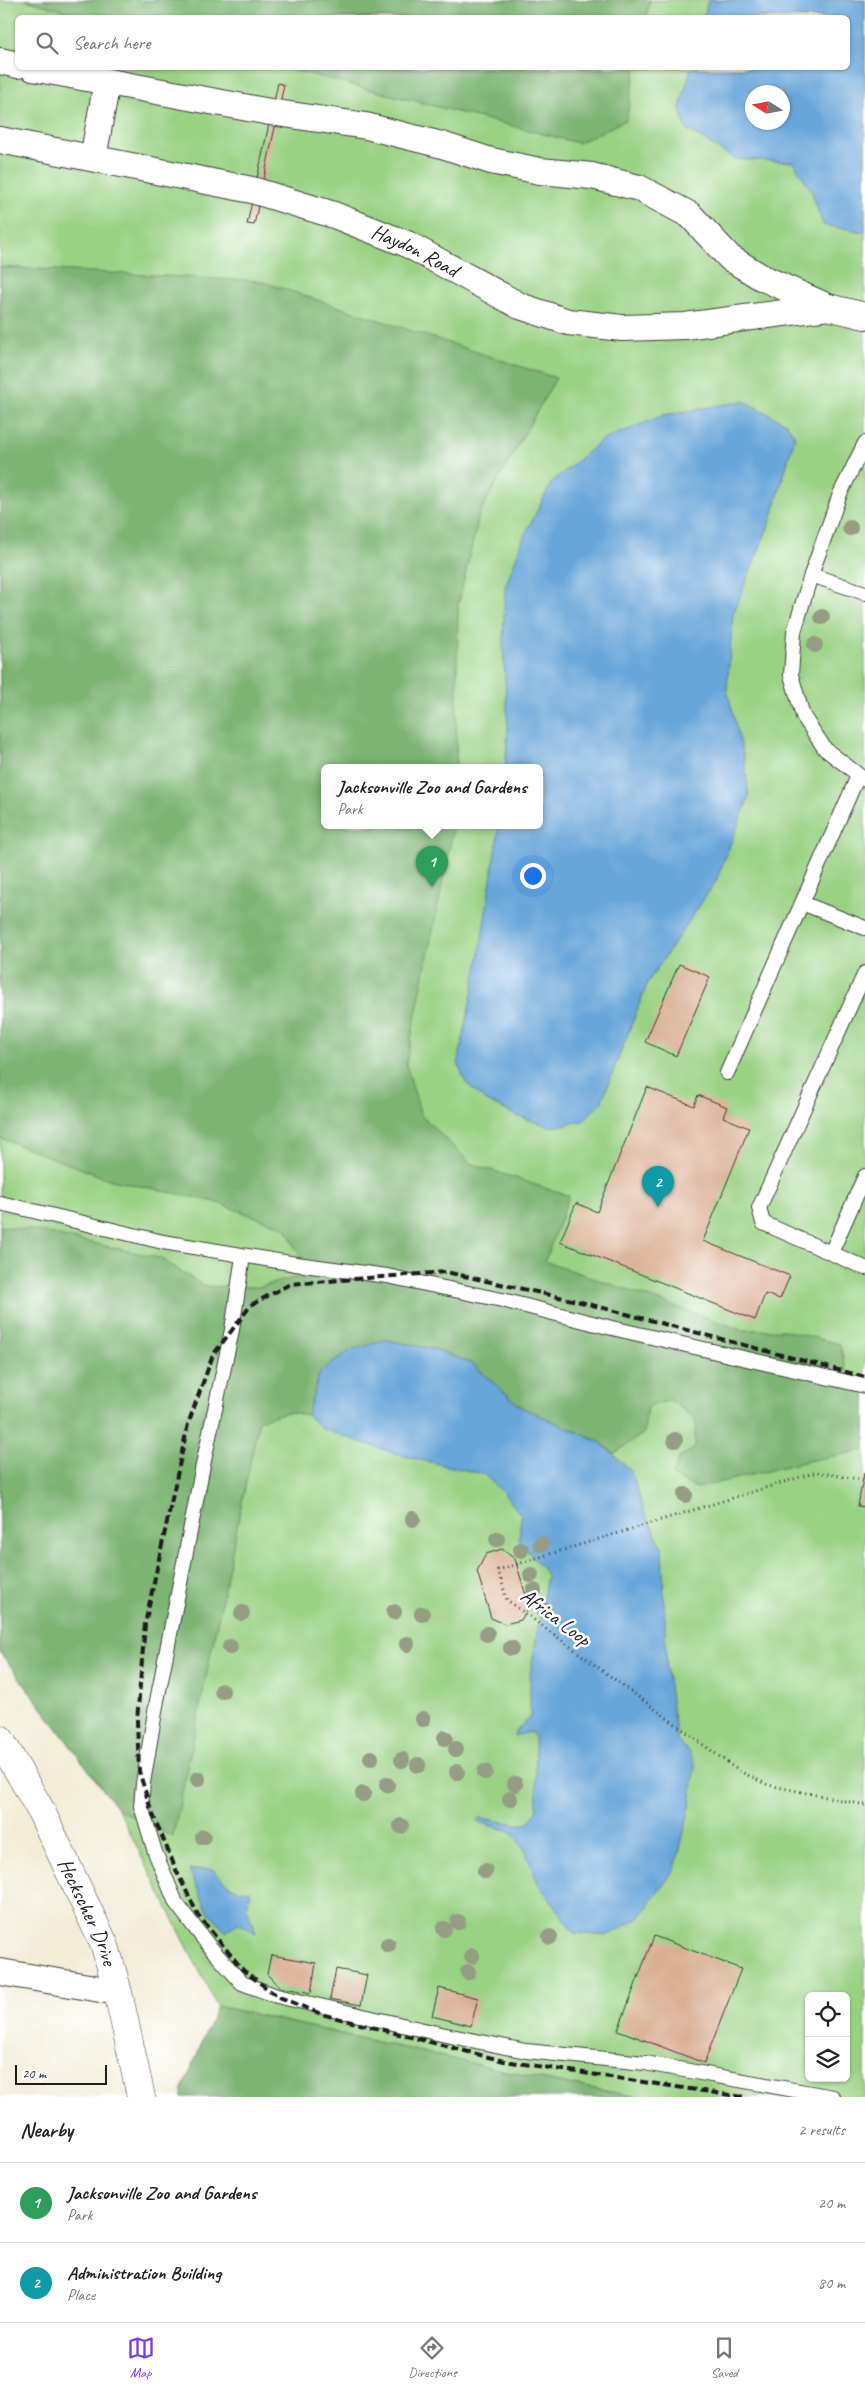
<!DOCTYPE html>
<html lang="en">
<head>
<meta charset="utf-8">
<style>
	:root { --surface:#fff; --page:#f2f2f2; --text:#222; --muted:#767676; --line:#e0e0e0; --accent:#7c3aed }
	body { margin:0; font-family:Caveat,sans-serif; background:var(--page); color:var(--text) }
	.controls { position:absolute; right:15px; bottom:15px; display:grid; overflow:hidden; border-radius:8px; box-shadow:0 1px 4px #0004 }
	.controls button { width:45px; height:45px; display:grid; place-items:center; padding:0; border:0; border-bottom:1px solid var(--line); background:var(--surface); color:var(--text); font:25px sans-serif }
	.compass { position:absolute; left:745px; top:85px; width:45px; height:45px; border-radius:50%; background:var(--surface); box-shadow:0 1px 4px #0004; rotate:281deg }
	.scale { position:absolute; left:15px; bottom:12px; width:92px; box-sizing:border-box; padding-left:5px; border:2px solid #1c1c1c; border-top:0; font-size:14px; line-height:18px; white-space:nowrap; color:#1c1c1c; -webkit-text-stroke:4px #fff; paint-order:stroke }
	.you { position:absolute; left:532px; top:875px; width:18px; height:18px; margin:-12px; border:4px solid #fff; border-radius:50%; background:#1a73e8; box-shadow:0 0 0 8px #1a73e833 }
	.badge { display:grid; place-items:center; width:32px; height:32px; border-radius:50%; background:var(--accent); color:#fff; font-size:16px; font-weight:700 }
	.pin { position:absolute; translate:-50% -41px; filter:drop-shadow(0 1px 2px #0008) }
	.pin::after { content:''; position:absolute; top:26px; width:18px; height:15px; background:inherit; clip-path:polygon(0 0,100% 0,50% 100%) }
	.popup { position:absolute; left:321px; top:764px; width:222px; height:65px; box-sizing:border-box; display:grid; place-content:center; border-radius:8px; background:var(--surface); filter:drop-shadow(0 1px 4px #0005); font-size:16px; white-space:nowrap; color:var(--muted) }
	.popup b { font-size:19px; color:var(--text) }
	.popup::after { content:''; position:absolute; left:50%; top:100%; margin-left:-10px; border:10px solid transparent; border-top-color:var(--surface) }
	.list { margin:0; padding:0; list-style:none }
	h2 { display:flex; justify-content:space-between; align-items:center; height:65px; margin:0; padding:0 20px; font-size:21px }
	h2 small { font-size:16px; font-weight:400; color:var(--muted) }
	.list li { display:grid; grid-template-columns:32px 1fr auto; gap:15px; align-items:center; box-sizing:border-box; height:80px; padding:0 20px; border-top:1px solid var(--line) }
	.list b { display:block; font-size:19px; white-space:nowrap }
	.list p { margin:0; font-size:16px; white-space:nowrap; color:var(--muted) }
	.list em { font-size:16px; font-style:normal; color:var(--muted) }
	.icon { flex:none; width:28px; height:28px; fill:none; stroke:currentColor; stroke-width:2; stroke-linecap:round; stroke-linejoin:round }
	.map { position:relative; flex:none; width:865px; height:2097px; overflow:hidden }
	.search { position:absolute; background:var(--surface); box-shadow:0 1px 4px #0004; left:15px; right:15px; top:15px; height:55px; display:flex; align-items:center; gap:12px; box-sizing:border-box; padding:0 18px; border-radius:8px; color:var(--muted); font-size:19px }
	.sheet { height:225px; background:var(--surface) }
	nav { display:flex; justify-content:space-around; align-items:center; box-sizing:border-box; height:70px; border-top:1px solid var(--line); background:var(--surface); font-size:14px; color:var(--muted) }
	nav a { display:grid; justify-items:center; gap:2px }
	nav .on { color:var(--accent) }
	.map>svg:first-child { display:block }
	.green { fill:#9ad284; stroke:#5b7750; fill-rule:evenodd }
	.forest { fill:#7bb472; stroke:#4c6847 }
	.water { fill:#68a5d9; stroke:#42607a; fill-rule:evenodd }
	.building { fill:#d9af92 }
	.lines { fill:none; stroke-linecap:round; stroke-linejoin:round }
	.service-casing { stroke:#3c3b38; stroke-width:16 }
	.minor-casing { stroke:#3c3b38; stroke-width:28 }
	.secondary-casing { stroke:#3c3b38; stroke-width:29 }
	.path { stroke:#3c3b38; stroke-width:3; stroke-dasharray:1 4; stroke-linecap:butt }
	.service { stroke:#fff; stroke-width:14 }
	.minor { stroke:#fff; stroke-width:26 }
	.secondary { stroke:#fff; stroke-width:28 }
	.rail { stroke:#1c1c1c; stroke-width:4; stroke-dasharray:8 4; stroke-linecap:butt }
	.tree { fill:#959d84 }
	.labels { text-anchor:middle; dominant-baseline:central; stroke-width:5; stroke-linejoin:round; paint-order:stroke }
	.street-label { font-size:21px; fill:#1c1c1c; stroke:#fff }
</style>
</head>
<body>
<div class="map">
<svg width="865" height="2097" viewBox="0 0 865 2097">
	<rect width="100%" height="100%" fill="#fff"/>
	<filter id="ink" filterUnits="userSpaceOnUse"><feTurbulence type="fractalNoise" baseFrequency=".02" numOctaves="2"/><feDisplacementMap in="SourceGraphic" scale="10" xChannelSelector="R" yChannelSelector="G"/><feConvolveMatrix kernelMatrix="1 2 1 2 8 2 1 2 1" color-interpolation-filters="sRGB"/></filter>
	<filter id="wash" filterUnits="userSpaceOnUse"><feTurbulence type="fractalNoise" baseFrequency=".0096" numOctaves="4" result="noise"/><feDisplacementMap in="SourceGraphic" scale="20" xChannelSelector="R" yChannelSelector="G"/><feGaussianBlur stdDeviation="1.12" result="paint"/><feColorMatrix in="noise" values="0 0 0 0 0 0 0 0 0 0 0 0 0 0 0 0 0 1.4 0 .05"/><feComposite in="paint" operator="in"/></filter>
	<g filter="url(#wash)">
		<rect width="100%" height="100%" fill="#f3edd8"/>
		<path class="green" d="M0,0H865V2097H638L546,2080L217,2006L118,1809L0,1652ZM18,18H848V68H18ZM752,92H782V122H752ZM324,768H540V826H324ZM809,1996H846V2078H809Z"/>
		<g class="forest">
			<path d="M25,0H650L646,18H92Z"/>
			<path d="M286,68H636L626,120L578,143Z"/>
			<path d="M0,267L260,281L556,378L480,512L458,605L456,768H324V826H454L406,1064L421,1115L470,1163L569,1196L545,1261L742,1330H784L840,1344L847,1375L865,1381V1450L808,1461L697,1488L672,1476L679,1458L695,1448V1419L670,1400L647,1407L644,1433L614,1454L600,1442L521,1407L472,1364L438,1350L386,1340L320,1372L307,1415L288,1412L259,1420L173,1837L118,1809L0,1652V1226L38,1231L160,1258L204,1286L259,1287L308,1274L286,1228L212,1201L111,1180L0,1138Z"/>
			<path d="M217,2006L546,2080L638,2097H182V2091Z"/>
		</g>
		<g class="water">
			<path d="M708,0H865V232L823,225L811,190L793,162L735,159L686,129L680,108L691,68H848V18L704,17ZM782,92V122H752V92Z"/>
			<path d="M744,401L786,423L795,436L771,520L733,614L727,689L744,758L749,797L716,881L648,982L601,1103L583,1121L552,1127L517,1116L485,1100L465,1082L458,1063L478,964L499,826H540V768H505L508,727L503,647L505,587L525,534L552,482L602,440L664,415Z"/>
			<path d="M386,1340L438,1350L472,1364L521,1407L600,1442L631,1471L644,1511L662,1547L667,1673L677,1739L688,1751L695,1763L690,1807L675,1869L639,1918L607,1936L574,1933L538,1883L525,1850L511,1831L477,1822L480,1818C497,1820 511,1825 528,1824L537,1811L535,1738L531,1732L514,1736L515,1732L530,1717V1675L547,1575L519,1540L521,1515L502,1491L483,1474L400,1455L322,1429L307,1415L320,1372L351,1350Z"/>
			<path d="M213,1869C224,1883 232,1891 251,1891L246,1906L256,1933L238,1923L226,1932L208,1912L189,1870Z"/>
		</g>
		<g id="blocks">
			<g class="building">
				<path d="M278,83L284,85L254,225L247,224Z"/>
				<path d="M679,964L710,977L676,1056L645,1042Z"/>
				<path d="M647,1087L694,1106L698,1095L727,1107L723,1117L749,1128L703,1241L790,1276L780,1299L765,1294L755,1320L560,1242L576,1203L597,1212Z"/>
				<path d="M864,1473L865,1474V1507L858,1506Z"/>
				<path d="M502,1549L515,1559L529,1606L521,1620L505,1624L491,1618L477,1571L486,1554Z"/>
				<path d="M654,1936L741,1969L704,2063L618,2030Z"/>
				<path d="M271,1955L316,1963L311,1993L279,1987L267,1974Z"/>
				<path d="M336,1969L367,1975L361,2005L330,1999Z"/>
				<path d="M439,1988L478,1998L471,2026L432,2016Z"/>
			</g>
		</g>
	</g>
	<g filter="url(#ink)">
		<use href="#blocks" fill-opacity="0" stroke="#3c3b38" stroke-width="1"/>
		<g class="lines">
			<g class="service-casing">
				<g id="service">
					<path d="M865,443L840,494L811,575L794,632L791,675L803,716L825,749L865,780"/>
					<path d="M811,575L865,593"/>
					<path d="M802,903L865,928"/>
					<path d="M865,973L759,1208L763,1223L865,1268"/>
					<path d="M727,1073L858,776"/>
					<path d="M0,1203L163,1242L296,1264L387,1276L502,1300L612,1328L865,1386"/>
					<path d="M831,1253L865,1176"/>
					<path d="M243,1256L232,1330L203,1465L156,1706L143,1783L141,1806L155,1852L176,1903L209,1946L242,1983L277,1996L441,2034L526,2051L645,2063L833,2097"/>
				</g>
			</g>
			<g class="minor-casing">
				<g id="minor">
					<path d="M0,61L18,65"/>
					<path d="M33,68L270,112L366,126L442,145L491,161L540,171L592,176L639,188L690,215L730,258L761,277L828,307L865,316"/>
					<path id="s1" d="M0,140L252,190L334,215L407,244L520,306L568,322L622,328L685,326L828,307"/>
					<path d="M93,158L107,82"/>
					<path d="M0,1972L118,1992"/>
				</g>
			</g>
			<g class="secondary-casing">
				<g id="secondary">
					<path id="s2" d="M0,1739L40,1809L105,1946L118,1992L141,2097"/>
				</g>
			</g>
			<path class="path" d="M863,1480L817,1472L498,1570L507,1600L739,1771L768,1785L865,1805"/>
			<use href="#service" class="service"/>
			<use href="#minor" class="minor"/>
			<use href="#secondary" class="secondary"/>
			<path class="rail" d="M743,2097L504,2061L321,2014L277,1996L243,1970L198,1915L177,1872L151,1810L139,1771L137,1721L145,1624L188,1424L213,1355L251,1305L290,1284L446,1272L577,1301L865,1377"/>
		</g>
		<g class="tree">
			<circle cx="850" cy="528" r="8"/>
			<circle cx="822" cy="617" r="8"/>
			<circle cx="815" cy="645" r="8"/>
			<circle cx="675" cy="1440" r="8"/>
			<circle cx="685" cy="1495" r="8"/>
			<circle cx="413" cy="1519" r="8"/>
			<circle cx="497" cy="1539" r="8"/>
			<circle cx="541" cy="1544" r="8"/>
			<circle cx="521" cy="1550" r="8"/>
			<circle cx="531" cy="1575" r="8"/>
			<circle cx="534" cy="1591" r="8"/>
			<circle cx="545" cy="1611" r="8"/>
			<circle cx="394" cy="1612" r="8"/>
			<circle cx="242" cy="1613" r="8"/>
			<circle cx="422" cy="1614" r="8"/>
			<circle cx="487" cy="1634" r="8"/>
			<circle cx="407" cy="1644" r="8"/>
			<circle cx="230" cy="1647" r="8"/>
			<circle cx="511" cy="1648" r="8"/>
			<circle cx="222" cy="1691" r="8"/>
			<circle cx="423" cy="1719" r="8"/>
			<circle cx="445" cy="1738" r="8"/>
			<circle cx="456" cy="1749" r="8"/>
			<circle cx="371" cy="1758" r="8"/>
			<circle cx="402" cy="1760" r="8"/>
			<circle cx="418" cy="1765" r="8"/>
			<circle cx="457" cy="1772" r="8"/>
			<circle cx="485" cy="1772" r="8"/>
			<circle cx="198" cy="1779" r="8"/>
			<circle cx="515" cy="1784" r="8"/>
			<circle cx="387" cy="1785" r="8"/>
			<circle cx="363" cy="1794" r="8"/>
			<circle cx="510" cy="1799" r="8"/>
			<circle cx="401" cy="1826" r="8"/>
			<circle cx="203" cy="1837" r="8"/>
			<circle cx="485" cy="1871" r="8"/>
			<circle cx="458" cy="1922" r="8"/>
			<circle cx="444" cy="1929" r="8"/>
			<circle cx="550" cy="1937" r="8"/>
			<circle cx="388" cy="1945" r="8"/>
			<circle cx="472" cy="1956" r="8"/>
			<circle cx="468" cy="1972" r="8"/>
		</g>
	</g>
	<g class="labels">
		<g class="street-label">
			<text stroke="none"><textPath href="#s1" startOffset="431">Haydon Road</textPath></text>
			<text transform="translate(556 1617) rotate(37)">Africa Loop</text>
			<text stroke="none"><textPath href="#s2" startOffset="194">Heckscher Drive</textPath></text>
		</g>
	</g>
</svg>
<div class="controls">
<button><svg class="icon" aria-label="locate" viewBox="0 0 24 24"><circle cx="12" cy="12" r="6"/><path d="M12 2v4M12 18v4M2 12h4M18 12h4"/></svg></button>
<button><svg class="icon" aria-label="layers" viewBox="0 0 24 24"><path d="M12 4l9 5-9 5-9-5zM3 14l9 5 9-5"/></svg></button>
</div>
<svg class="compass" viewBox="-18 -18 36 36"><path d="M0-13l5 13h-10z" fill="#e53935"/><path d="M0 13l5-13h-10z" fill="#767676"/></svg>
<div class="scale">20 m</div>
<div class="you"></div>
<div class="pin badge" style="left:432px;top:887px;background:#2e9e5b">1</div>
<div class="popup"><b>Jacksonville Zoo and Gardens</b>Park</div>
<div class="pin badge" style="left:658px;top:1207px;background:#0f9aa8">2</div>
<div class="search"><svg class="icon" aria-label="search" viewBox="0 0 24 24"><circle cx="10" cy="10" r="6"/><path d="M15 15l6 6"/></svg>Search here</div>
</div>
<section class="sheet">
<h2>Nearby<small>2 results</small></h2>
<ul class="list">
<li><span class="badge" style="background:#2e9e5b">1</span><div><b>Jacksonville Zoo and Gardens</b><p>Park</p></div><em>20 m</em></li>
<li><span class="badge" style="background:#0f9aa8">2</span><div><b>Administration Building</b><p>Place</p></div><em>80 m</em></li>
</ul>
</section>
<nav>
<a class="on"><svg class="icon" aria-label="map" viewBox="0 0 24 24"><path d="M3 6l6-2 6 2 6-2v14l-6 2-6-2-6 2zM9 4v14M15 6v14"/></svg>Map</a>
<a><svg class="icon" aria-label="directions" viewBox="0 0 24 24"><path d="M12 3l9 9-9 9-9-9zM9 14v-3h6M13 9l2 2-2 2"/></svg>Directions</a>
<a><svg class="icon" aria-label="saved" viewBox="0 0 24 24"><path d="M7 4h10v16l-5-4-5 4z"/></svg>Saved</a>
</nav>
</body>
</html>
